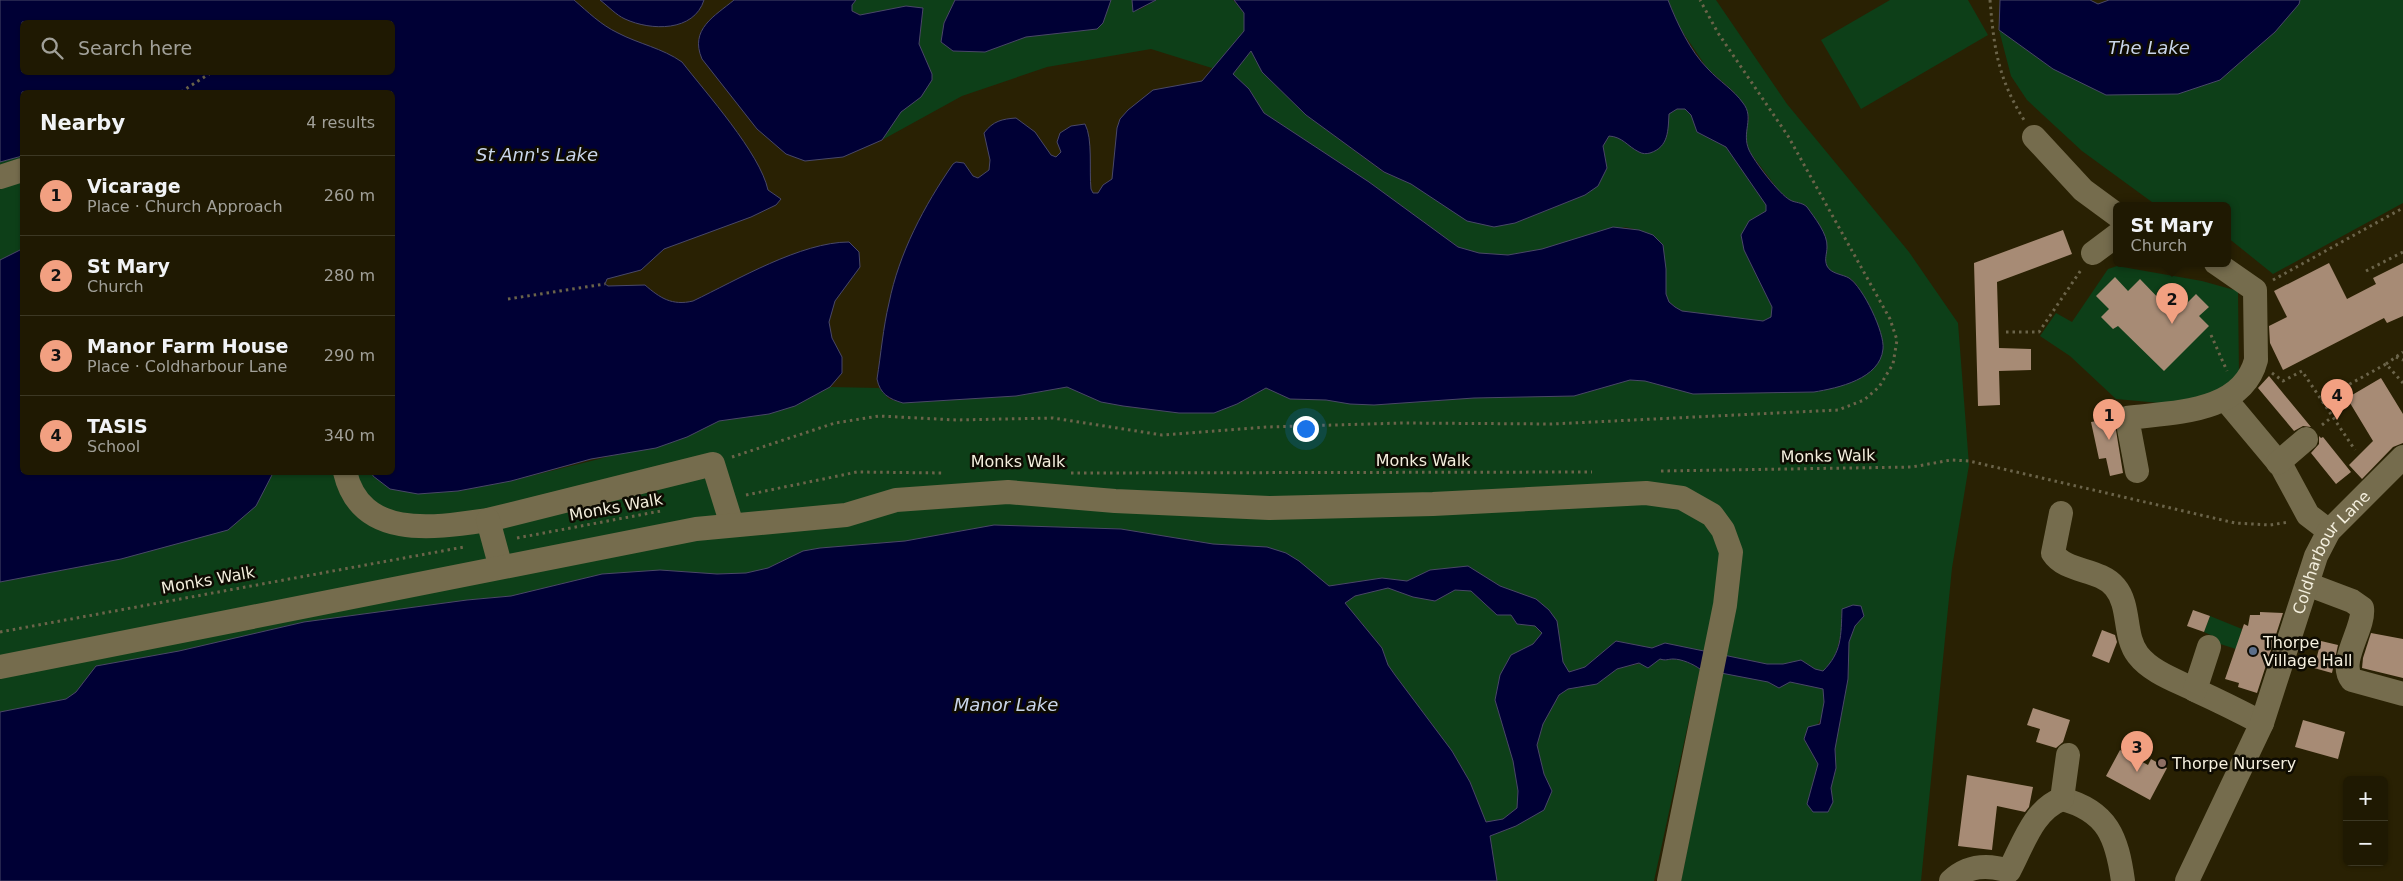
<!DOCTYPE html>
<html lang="en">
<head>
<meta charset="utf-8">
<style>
	:root { --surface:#1f1902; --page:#27220c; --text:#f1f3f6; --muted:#a1a099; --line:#3c3824; --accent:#f2a081 }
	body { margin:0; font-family:"DejaVu Sans",sans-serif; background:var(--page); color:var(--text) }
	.controls { position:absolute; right:15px; bottom:15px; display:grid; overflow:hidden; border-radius:8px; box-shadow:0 1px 4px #0004 }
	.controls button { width:45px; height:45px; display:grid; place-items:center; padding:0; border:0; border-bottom:1px solid var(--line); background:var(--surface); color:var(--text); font:25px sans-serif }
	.you { position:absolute; left:1305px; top:428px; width:18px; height:18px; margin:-12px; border:4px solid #fff; border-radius:50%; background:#1a73e8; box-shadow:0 0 0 8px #1a73e833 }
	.badge { display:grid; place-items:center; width:32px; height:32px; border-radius:50%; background:var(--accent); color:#111; font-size:16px; font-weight:700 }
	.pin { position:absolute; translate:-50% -41px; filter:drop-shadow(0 1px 2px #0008) }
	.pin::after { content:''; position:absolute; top:26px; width:18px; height:15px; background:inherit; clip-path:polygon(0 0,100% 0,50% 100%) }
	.popup { position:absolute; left:2113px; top:202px; width:118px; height:65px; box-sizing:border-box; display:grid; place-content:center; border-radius:8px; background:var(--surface); filter:drop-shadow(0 1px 4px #0005); font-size:16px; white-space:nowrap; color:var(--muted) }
	.popup b { font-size:19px; color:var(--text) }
	.popup::after { content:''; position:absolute; left:50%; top:100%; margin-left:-10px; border:10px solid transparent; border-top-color:var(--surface) }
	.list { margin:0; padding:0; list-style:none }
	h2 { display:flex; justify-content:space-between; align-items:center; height:65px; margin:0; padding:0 20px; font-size:21px }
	h2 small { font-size:16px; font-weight:400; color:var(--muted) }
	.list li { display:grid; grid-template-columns:32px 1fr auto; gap:15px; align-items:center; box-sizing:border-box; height:80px; padding:0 20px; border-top:1px solid var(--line) }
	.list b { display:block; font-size:19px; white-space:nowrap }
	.list p { margin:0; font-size:16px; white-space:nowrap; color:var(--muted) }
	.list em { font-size:16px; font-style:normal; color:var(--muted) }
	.icon { flex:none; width:28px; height:28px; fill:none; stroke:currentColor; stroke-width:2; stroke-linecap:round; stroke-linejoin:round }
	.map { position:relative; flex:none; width:2403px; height:881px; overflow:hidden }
	.search { position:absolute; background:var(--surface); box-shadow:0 1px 4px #0004; left:20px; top:20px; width:375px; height:55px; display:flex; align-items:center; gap:12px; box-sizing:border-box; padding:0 18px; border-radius:8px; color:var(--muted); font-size:19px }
	.panel { position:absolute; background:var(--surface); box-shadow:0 1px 4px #0004; left:20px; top:90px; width:375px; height:385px; border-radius:8px }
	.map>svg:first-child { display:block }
	.green { fill:#0d3f18 }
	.water { fill:#000035; stroke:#494868; fill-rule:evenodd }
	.building { fill:#a78b75 }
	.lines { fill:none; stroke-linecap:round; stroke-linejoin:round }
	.path { stroke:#6b644a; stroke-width:3; stroke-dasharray:2.5 4; stroke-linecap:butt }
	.minor { stroke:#756c4d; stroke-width:24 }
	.service-dot { fill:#5c6f8a; stroke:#0e0b02; stroke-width:2 }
	.education-dot { fill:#8d6e63; stroke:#0e0b02; stroke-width:2 }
	.labels { text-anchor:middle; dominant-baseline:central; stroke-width:5; stroke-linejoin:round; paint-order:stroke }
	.street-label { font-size:16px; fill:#f4efde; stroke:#0e0b02 }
	.poi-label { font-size:16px; fill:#f4efde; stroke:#0e0b02; text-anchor:start }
	.water-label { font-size:18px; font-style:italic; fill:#c9d5ea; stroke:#0e0b02 }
</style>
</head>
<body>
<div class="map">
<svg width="2403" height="881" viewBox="0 0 2403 881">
	<rect width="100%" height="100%" fill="#292103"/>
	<g class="green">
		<path d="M856,0H955L944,23L941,42L953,51L985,52L1026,37L1097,29L1103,23L1111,0H1132V8L1139,10L1156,0H1233L1244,13V31L1215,69L1151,49L1047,67L962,96L882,140L901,111L921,97L932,74L919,44L923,9L906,6L862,15L852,11V5Z"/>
		<path d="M1668,0H1716L1787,104L1909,252L1958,323L1969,465L1952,568L1921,881H1681L1723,672L1768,682L1779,688L1790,682L1823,689C1826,715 1822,722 1804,739L1818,764L1807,804L1833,802L1831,788L1836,769L1835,749L1848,679L1849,642L1855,626L1863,616L1842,609L1841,633L1835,658L1823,671L1815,669L1801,660L1783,664H1767L1665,643L1652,648L1616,641L1585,667L1568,672L1563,662L1557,621L1536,599L1500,586L1468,566L1430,570L1407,581L1382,578L1329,586L1267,547L1213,544L1121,529L994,525L905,541L820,548L803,551L768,568L746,573L717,574L660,570L602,574L511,596L467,600L304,622L179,651L96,666L76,692L66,699L0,712V582L121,559L272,476L273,473H372L373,476L418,494L458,491L511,481L687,437L719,421L769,414L795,406L830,387L879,388L889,399L903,403L1016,396L1067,387L1101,402L1123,406L1179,413H1214L1237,404L1266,388L1290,399L1326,400L1374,405L1474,398L1574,396L1630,380L1645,381L1693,394L1814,392L1871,310L1857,285L1850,278L1830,271L1826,265L1819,225L1805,205L1790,200L1780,192L1749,151L1745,134L1749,117L1733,91L1707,68L1680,28Z"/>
		<path d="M1890,0H1968L1988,35L1861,109L1821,40Z"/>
		<path d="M2300,0H2403V203L2273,274L2227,237V205H2156L2082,151L2027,100L2011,76L1999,30L2053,69L2220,80L2275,32Z"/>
		<path d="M1251,51L1262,72L1306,115L1383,172L1411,184L1515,223L1585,195L1607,168L1603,146L1609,136L1618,137L1640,153L1667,137L1669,114L1677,109H1686L1691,115L1697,132L1726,147L1766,205V211L1749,221L1744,250L1772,307L1771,317L1763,321L1682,311L1675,307L1669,302L1666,294V269L1639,230L1625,227L1542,249L1508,255L1479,253L1458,247L1369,182L1264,113L1249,89L1233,77V74Z"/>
		<path d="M22,156V249L0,260V162Z"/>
		<path d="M2117,266L2202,281L2238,291L2239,375L2216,395L2182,405L2116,399L2070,356L2040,336L2056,313L2072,322L2108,269Z"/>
		<path d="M1388,588L1413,597L1435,601L1455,590L1471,591L1497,615H1511L1517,624L1535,626L1542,634L1533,644L1511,655L1500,676L1495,700L1513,761L1518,791L1517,808L1503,819L1486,822L1470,782L1452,751L1395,675L1388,665L1382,648L1345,603L1355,596Z"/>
		<path d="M2210,616L2242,629L2236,649L2217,643L2215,637L2204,632Z"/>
		<path d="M1660,659C1666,661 1668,659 1673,659C1682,659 1693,664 1700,669L1654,881H1497L1490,836L1516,826L1552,791L1544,774L1537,746L1543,724L1559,695L1568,689L1597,684L1617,669Z"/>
	</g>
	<g class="water">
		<path d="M0,0H574C588,12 601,25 618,33C639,44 662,48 682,62C706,93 760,153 768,190L781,199L776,205L751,217L664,249L641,270L607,279L605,284L608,286L645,285C660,298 672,306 693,301C737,280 801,242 849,242L859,252L860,267L835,301L829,322L832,338L842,357V373L830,387L795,406L769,414L719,421L687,437L656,448L591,459L511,481L458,491L418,494L390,489L373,476L372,473L392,472V92H22V156L0,162ZM22,22H392V72H22Z"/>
		<path d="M600,0H704C694,32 651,31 625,19C616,15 608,6 600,0Z"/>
		<path d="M734,0H856L852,5V11L860,15L906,6L923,8L919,44L932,74V80L921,97L901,112L882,140L843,157L805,161L786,154L757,129L702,59C689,29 715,16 734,0Z"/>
		<path d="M955,0H1111L1103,23L1097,29L1026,37L985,52L953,51L941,42L944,23Z"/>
		<path d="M1132,0H1156L1133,12Z"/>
		<path d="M1234,0H1668C1677,23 1690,51 1708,69C1719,81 1734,90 1743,103C1755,118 1741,132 1749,150C1754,161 1779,194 1790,200C1795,203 1802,202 1807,207C1814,217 1828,234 1827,247C1827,254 1824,259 1827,266C1831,274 1842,274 1849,278C1863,287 1885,333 1883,349C1880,379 1838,388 1814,392L1693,394L1645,381L1630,380L1574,396L1474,398L1374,405L1350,404L1326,400L1290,399L1266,388L1237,404L1214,413H1179L1123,406L1101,402L1067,387L1016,396L903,403C889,399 880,394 877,379C881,354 883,328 889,303C899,253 924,206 953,164L956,162L964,163L973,176L978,178L989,170L990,160L984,133C993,121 1002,119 1016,118L1035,132L1051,155L1056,157L1061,152L1057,142L1060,133L1071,126L1085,124C1093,139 1089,170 1091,189L1093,193H1098L1103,185L1112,179L1117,128L1120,119L1128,110L1153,90L1202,81L1244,31V13ZM1251,51L1262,72L1306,115L1384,172L1411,184L1467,221L1494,227L1515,223L1585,195L1598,186L1607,168L1603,146L1609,136C1623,137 1627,146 1639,152C1643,154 1646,154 1650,153C1669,147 1668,130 1669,114L1677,109H1685L1691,115L1697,132L1726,147L1766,205V211L1749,221L1741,235L1744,250L1772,307L1771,317L1763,321L1682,311L1675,307L1669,302L1666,294V269L1663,245L1653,235L1639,230L1613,227L1542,249L1508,255L1479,253L1458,247L1369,182L1264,113L1249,89L1233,74Z"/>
		<path d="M2000,0H2090L2098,4L2109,0H2300L2299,4L2275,32L2220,80L2178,94L2106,95L2053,69L1999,30Z"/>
		<path d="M22,249V472L273,473L256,506L228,530L121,559L0,582V260Z"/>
		<path d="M994,525L1121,529L1213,544L1267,547L1286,553L1299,561L1329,586L1382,578L1407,581L1430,570L1468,566L1500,586L1536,599L1549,610L1557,621L1563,662L1569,672L1585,667L1616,641L1652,648L1665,643L1767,664H1783L1801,660L1815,669L1823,671C1842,652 1841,636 1842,609L1853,605L1861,606L1864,616L1855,626L1849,642L1848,679L1835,749L1836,768L1831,788L1833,802L1828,812H1813L1807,804L1818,764L1804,739L1808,727L1820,724L1824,702L1823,689L1790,682L1779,688L1768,682L1700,669C1693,664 1682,659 1673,659C1668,659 1666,661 1660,659L1648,668L1639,663L1617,669L1597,684L1568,689L1559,695L1543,724L1537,745L1544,774L1552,791L1544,810L1516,826L1490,836L1497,881H0V712L66,699L76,692L96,666L179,651L304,622L467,600L511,596L602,574L660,570L717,574L746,573L768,568L803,551L820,548L905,541ZM1388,588L1413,597L1435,601L1455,590L1471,591L1497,615H1511L1517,624L1535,626L1542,633L1533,644L1511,655L1500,675L1495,700L1513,761L1518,791L1517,808L1503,819L1486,822L1470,782L1452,751L1395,675L1388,665L1382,648L1345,603L1355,596Z"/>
	</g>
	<g class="building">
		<path d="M2063,230L2072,254L1997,282L1999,348L2031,349V370L1999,371L2000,405L1978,406L1974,263Z"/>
		<path d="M2329,263L2347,299L2376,284L2373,278L2403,263V316L2387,323L2384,318L2283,370L2270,343L2269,326L2287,317L2274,291Z"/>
		<path d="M2115,277L2128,291L2140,279L2165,305L2177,294L2186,304L2196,294L2209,307L2199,316L2209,326L2164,371L2118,326L2113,329L2101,317L2109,309L2096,296Z"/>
		<path d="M2269,376L2292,404L2311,427L2303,426L2294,431L2258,388Z"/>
		<path d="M2381,378L2403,414V443L2393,447L2362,479L2349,465L2373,441L2347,398Z"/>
		<path d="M2114,418L2123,473L2110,476L2106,458L2099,459L2091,422Z"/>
		<path d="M2319,436L2321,438L2323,437L2351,472L2336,484L2311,453L2319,444Z"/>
		<path d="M2193,610L2210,616L2204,632L2187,626Z"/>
		<path d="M2260,612L2283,613L2257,693L2238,687L2239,683L2225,679L2244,624L2248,626L2250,615H2260Z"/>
		<path d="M2102,630L2115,635L2117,642L2109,663L2092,656Z"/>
		<path d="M2371,633L2403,639V678L2362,668L2363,658Z"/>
		<path d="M2321,641L2338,645L2332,673L2314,668Z"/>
		<path d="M2033,708L2070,720L2063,742L2056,748L2036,742L2040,729L2027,725Z"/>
		<path d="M2303,720L2345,732L2338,759L2295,747Z"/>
		<path d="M2120,750L2148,765L2151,759L2167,768L2150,800L2106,776Z"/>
		<path d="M1967,775L2033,787L2029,807L2025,812L1997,806L1992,850L1958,846Z"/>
	</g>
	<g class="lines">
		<g class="path">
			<path d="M1990,0C1994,49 1998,78 2024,120"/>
			<path d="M181,92L212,72"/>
			<path d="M2366,271L2403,252"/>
			<path d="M2273,280L2403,208"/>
			<path d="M508,299L605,284"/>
			<path d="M2006,332H2039L2081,270"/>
			<path d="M2211,335L2227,371"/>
			<path d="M2396,357L2403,360"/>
			<path d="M2386,364L2403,352"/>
			<path d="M2272,373L2283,381L2302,371L2355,450"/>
			<path d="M2321,400L2386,364L2403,383"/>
			<path d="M2322,425L2332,417"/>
			<path d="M732,457L835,423L879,416L956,420L1053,418L1162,435L1267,427L1402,423L1552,424L1838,410L1864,400L1879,387L1893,364L1897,340L1890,319L1788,136L1718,33L1700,0"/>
			<path d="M1661,471L1912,467L1951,460L1969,461L2235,523L2270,525L2289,522"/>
			<path d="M1071,473L1592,472"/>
			<path d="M746,495L857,472L944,473"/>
			<path d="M517,538L661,511"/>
			<path d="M0,632L464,547"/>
		</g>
		<g class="minor">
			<path d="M2034,137L2083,190L2117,215"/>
			<path d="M0,177L22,170"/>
			<path d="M2093,253L2117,235"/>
			<path d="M2226,400L2282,467L2308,515L2329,531"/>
			<path d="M2278,463L2306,439"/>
			<path d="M2137,471L2127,418C2172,412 2242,414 2256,360L2255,290L2216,263"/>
			<path d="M345,472C361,540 434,528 488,520L713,464L732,525"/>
			<path d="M2061,513L2053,553C2066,573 2099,568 2115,587C2131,606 2123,636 2138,655C2152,673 2178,681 2197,691C2219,701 2241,712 2262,723"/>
			<path d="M488,520L498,557"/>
			<path d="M2307,584L2352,601L2362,608C2365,628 2337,662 2352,680L2403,694"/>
			<path d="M0,667L696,529L846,515L896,500L1008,492L1115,501L1269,508L1433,504L1646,493L1682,498L1712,515L1723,530L1731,552L1725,605L1669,881"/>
			<path d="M2195,690L2209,647"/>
			<path d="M2062,799C2108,811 2117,838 2123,881"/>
			<path d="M1951,881C1968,865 1987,864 2009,871C2023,845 2033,810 2062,799L2068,755"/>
			<path id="s1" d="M2187,881L2262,723L2316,556L2329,531L2403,457"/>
		</g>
	</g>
	<circle class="service-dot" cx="2253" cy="651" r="5"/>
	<circle class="education-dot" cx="2162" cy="763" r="5"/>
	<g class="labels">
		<g class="street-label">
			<text transform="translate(1828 456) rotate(-1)">Monks Walk</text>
			<text x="1423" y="460">Monks Walk</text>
			<text x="1018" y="461">Monks Walk</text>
			<text transform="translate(616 507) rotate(-10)">Monks Walk</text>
			<text stroke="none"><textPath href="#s1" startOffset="361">Coldharbour Lane</textPath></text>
			<text transform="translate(208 580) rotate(-10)">Monks Walk</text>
		</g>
		<g class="poi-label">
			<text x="2263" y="642">Thorpe<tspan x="2263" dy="18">Village Hall</tspan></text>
			<text x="2172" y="763">Thorpe Nursery</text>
		</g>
		<g class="water-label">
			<text x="2149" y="47">The Lake</text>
			<text x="537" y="154">St Ann's Lake</text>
			<text x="1006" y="704">Manor Lake</text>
		</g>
	</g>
</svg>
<div class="controls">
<button>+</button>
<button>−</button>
</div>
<div class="you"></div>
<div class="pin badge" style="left:2109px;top:440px">1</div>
<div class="pin badge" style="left:2172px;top:324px">2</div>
<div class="popup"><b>St Mary</b>Church</div>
<div class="pin badge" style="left:2137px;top:772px">3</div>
<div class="pin badge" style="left:2337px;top:420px">4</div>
<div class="search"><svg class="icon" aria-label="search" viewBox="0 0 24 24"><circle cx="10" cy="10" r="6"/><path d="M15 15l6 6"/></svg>Search here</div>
<section class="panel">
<h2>Nearby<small>4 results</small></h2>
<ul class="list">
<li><span class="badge">1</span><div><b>Vicarage</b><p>Place · Church Approach</p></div><em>260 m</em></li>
<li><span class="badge">2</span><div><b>St Mary</b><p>Church</p></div><em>280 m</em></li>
<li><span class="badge">3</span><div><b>Manor Farm House</b><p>Place · Coldharbour Lane</p></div><em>290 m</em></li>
<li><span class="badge">4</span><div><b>TASIS</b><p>School</p></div><em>340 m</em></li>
</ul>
</section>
</div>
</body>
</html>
